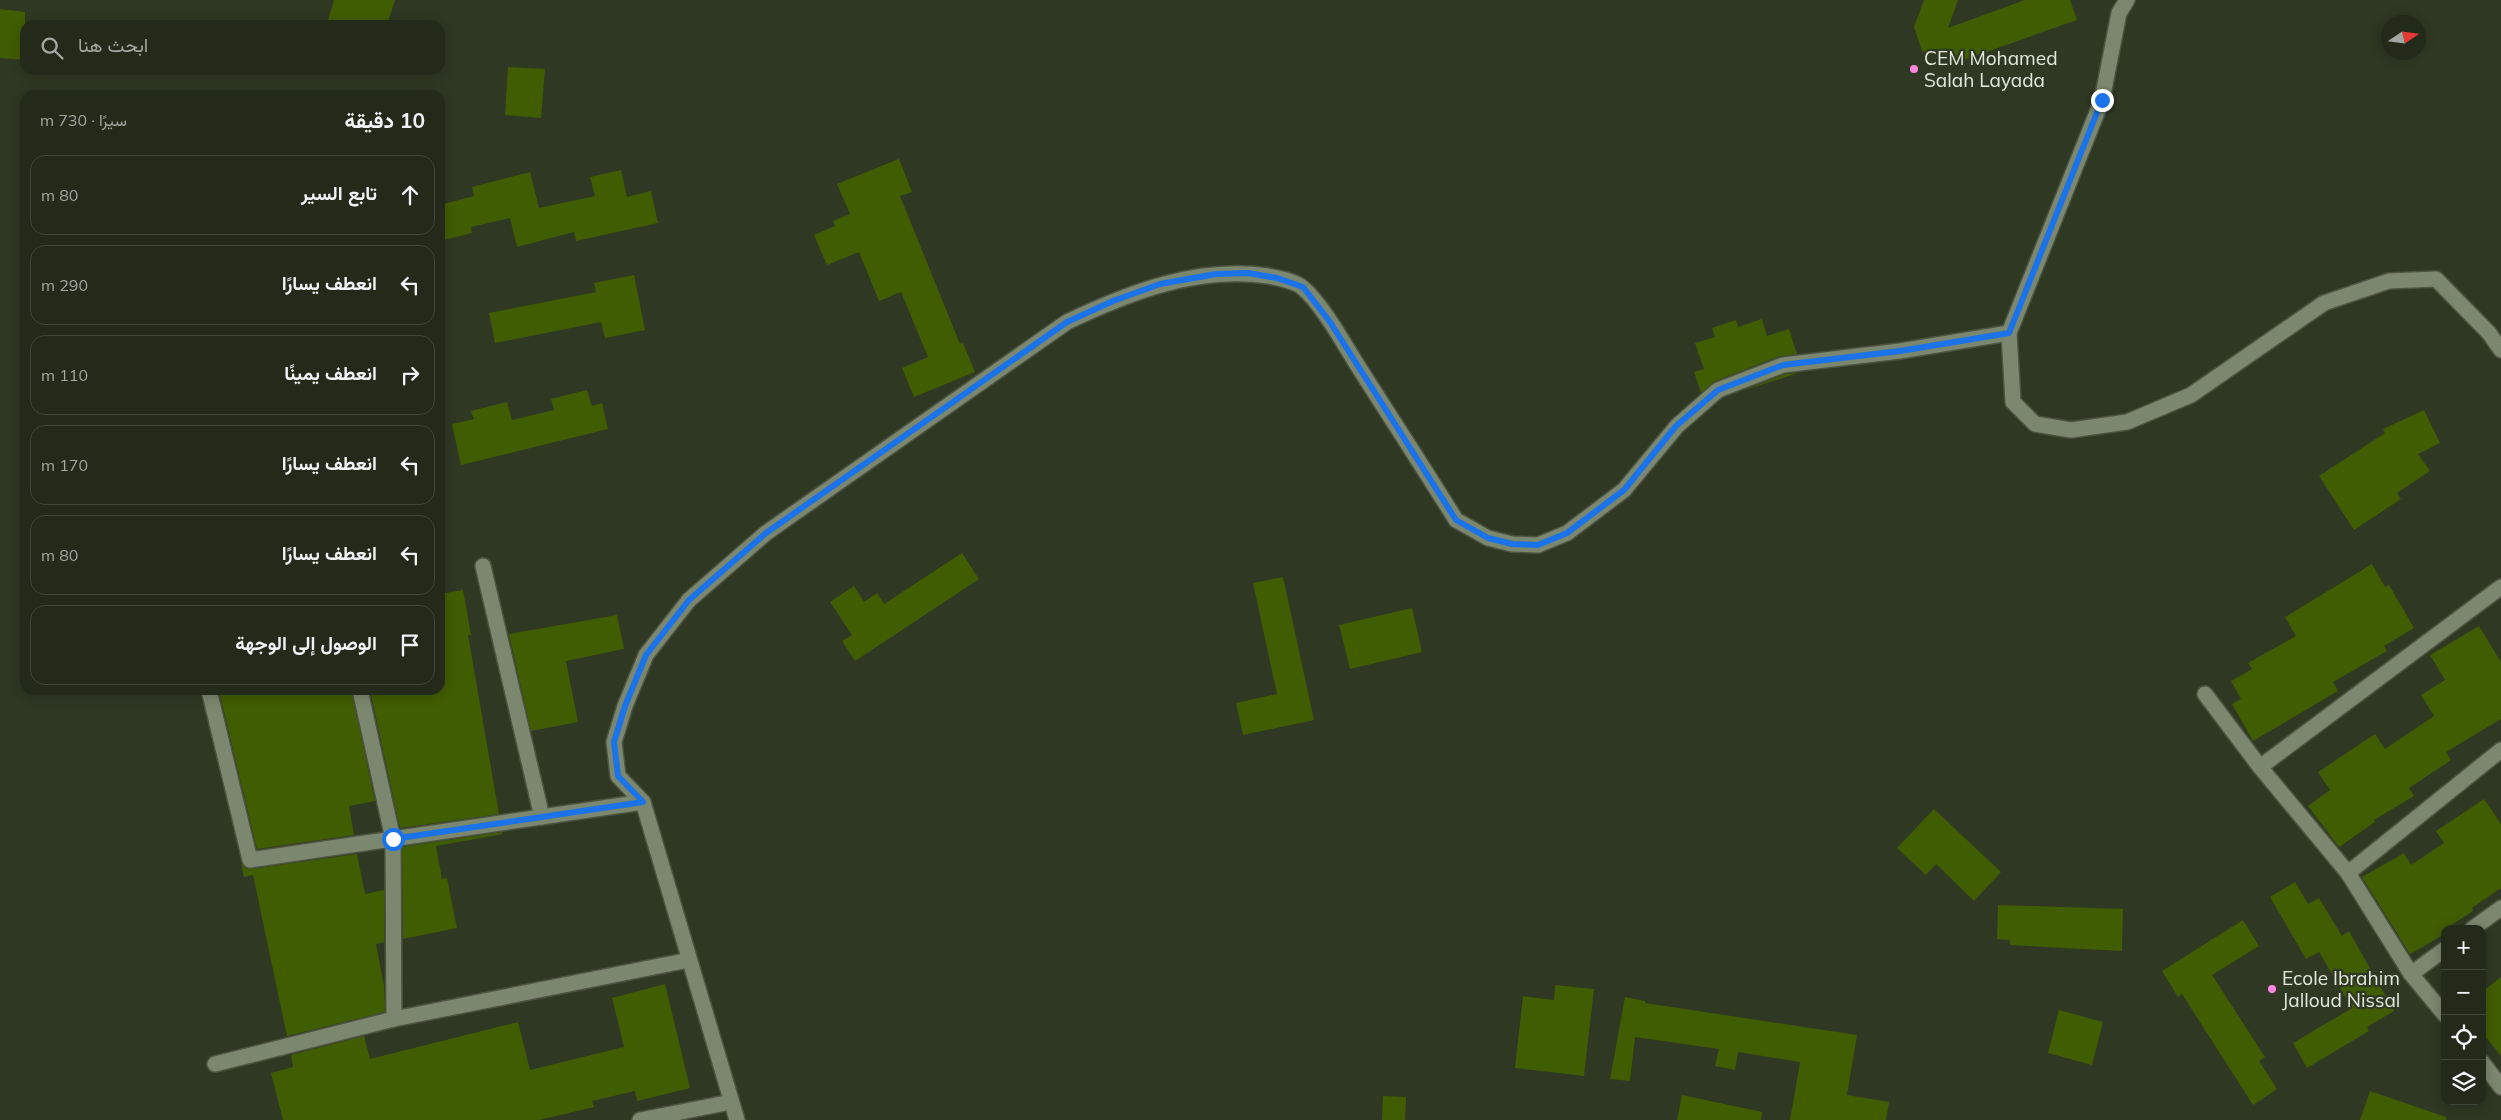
<!DOCTYPE html>
<html lang="ar">
<head>
<meta charset="utf-8">
<style>
	:root { --surface:#232a1a; --page:#2b3223; --text:#f1f3f6; --muted:#a3a7a2; --line:#404639 }
	body { margin:0; font-family:Mulish,Vazirmatn,sans-serif; background:var(--page); color:var(--text); direction:rtl }
	.controls { position:absolute; right:15px; bottom:15px; display:grid; overflow:hidden; border-radius:10px; box-shadow:0 2px 12px #0003 }
	.controls button { width:45px; height:45px; display:grid; place-items:center; padding:0; border:0; border-bottom:1px solid var(--line); background:var(--surface); color:var(--text); font:25px sans-serif }
	.compass { position:absolute; left:2381px; top:15px; width:45px; height:45px; border-radius:50%; background:var(--surface); box-shadow:0 2px 12px #0003; rotate:77deg }
	.stop { position:absolute; width:15px; height:15px; margin:-11px; border:4px solid #1a73e8; border-radius:50%; background:#fff }
	.stop.end { background:#1a73e8; border-color:#fff; box-shadow:0 1px 5px #0008 }
	.list { margin:0; padding:0; list-style:none }
	h2 { display:flex; justify-content:space-between; align-items:center; height:65px; margin:0; padding:0 20px; font-size:21px }
	h2 small { font-size:16px; font-weight:400; color:var(--muted) }
	.list li { display:grid; grid-template-columns:32px 1fr auto; gap:15px; align-items:center; box-sizing:border-box; height:80px; margin:0 10px 10px; padding:0 10px; border:1px solid var(--line); border-radius:15px }
	.list b { display:block; font-size:19px; white-space:nowrap }
	.list em { font-size:16px; font-style:normal; color:var(--muted) }
	.icon { flex:none; width:28px; height:28px; fill:none; stroke:currentColor; stroke-width:2; stroke-linecap:round; stroke-linejoin:round }
	.map { position:relative; flex:none; width:2501px; height:1120px; overflow:hidden; direction:ltr }
	.search { position:absolute; background:var(--surface); box-shadow:0 2px 12px #0003; left:20px; top:20px; width:425px; height:55px; display:flex; align-items:center; gap:12px; box-sizing:border-box; padding:0 18px; border-radius:15px; color:var(--muted); font-size:19px }
	.panel { position:absolute; background:var(--surface); box-shadow:0 2px 12px #0003; left:20px; top:90px; width:425px; height:605px; border-radius:15px; direction:rtl }
	.map>svg:first-child { display:block }
	.building { fill:#415d02 }
	.lines { fill:none; stroke-linecap:round; stroke-linejoin:round }
	.street-casing { stroke:#4c5341; stroke-width:18 }
	.street { stroke:#7c876f; stroke-width:15 }
	.route { stroke:#1a73e8; stroke-width:6 }
	.poi-dot { fill:#fe86e1; stroke:#2f3823; stroke-width:2 }
	.labels { text-anchor:middle; dominant-baseline:central; stroke-width:4.5; stroke-linejoin:round; paint-order:stroke }
	.poi-label { font-size:19px; fill:#e2e8db; stroke:#2f3823; text-anchor:start }
</style>
</head>
<body>
<div class="map">
<svg width="2501" height="1120" viewBox="0 0 2501 1120">
	<rect width="100%" height="100%" fill="#2f3823"/>
	<g class="building">
		<path d="M334,0H395L387,25H343L328,20Z"/>
		<path d="M1924,0H1958L1948,28L2025,0H2070L2077,20L1955,63L1922,51L1914,27Z"/>
		<path d="M0,9L25,12V60L0,58Z"/>
		<path d="M508,67L545,69L541,118L505,115Z"/>
		<path d="M899,159L912,192L900,196L960,344L963,343L975,372L914,397L902,368L928,357L901,292L879,301L859,252L827,265L814,235L835,226L833,221L850,214L837,184Z"/>
		<path d="M621,170L627,197L651,191L658,223L576,241L574,232L517,247L510,218L471,227L472,233L440,241V205L474,196L472,187L530,172L539,208L595,196L590,177Z"/>
		<path d="M634,275L645,330L605,338L601,322L495,343L489,313L596,292L594,283Z"/>
		<path d="M1762,319L1767,336L1789,329L1797,354L1780,356L1715,381L1701,393L1694,372L1704,369L1695,343L1715,337L1712,328L1736,320L1738,327Z"/>
		<path d="M1798,373L1742,391L1785,374Z"/>
		<path d="M587,390L592,406L602,403L608,429L461,465L452,424L474,419L471,411L507,402L512,420L554,410L551,399Z"/>
		<path d="M2424,410L2440,443L2418,454L2430,471L2397,493L2401,499L2354,530L2319,476L2385,433L2383,429Z"/>
		<path d="M962,553L979,579L855,661L842,641L852,635L830,602L854,586L864,602L877,593L884,604Z"/>
		<path d="M2372,564L2385,587L2389,585L2414,628L2384,646L2387,651L2333,682L2338,691L2253,741L2232,704L2241,699L2231,681L2252,669L2248,663L2296,636L2285,617Z"/>
		<path d="M1283,577L1314,720L1243,735L1236,703L1277,694L1253,583Z"/>
		<path d="M463,590L471,635H468L499,814L400,828L370,690H440V594Z"/>
		<path d="M1412,608L1422,652L1350,669L1339,625Z"/>
		<path d="M617,615L624,649L566,661L578,722L531,731L509,634Z"/>
		<path d="M2479,626L2501,662V719L2446,752L2451,760L2409,788L2414,796L2374,820L2375,822L2339,847L2308,806L2330,790L2318,772L2375,734L2385,749L2434,716L2421,695L2445,680L2430,655Z"/>
		<path d="M247,690H351L375,801L349,806L354,835L257,849L220,695Z"/>
		<path d="M2484,799L2501,824V888L2472,908L2473,911L2450,926L2452,929H2445V934L2410,954L2362,877L2404,853L2411,865L2444,843L2436,831Z"/>
		<path d="M1934,809L2001,872L1974,901L1936,864L1926,875L1897,848Z"/>
		<path d="M502,832L503,834L436,846L442,879L447,878L457,928L403,939L402,847Z"/>
		<path d="M357,854L365,894L384,890V942L376,944L384,986L385,1012L287,1036L253,875L244,877L241,863L246,869H251Z"/>
		<path d="M2295,882L2308,904L2319,898L2342,936L2349,931L2394,1011L2367,1027L2369,1031L2307,1068L2293,1043L2352,1008L2319,952L2306,959L2270,897Z"/>
		<path d="M1998,905L2123,909L2122,951L2010,945V940L1997,939Z"/>
		<path d="M2243,920L2259,946L2212,975L2265,1057L2259,1061L2277,1089L2253,1105L2182,994L2178,997L2162,971Z"/>
		<path d="M2501,977V1056L2482,1032V992Z"/>
		<path d="M665,984L690,1088L637,1101L635,1091L592,1101L594,1107L539,1120H283L271,1073L293,1067L291,1055L364,1036L370,1059L518,1022L530,1070L624,1047L612,998Z"/>
		<path d="M1555,985L1594,989L1584,1076L1515,1068L1523,996L1554,1000Z"/>
		<path d="M1625,997L1645,1001V1003L1857,1035L1847,1095L1889,1102L1886,1120H1790L1800,1062L1738,1052L1735,1070L1715,1066L1719,1049L1635,1037L1630,1081L1610,1079Z"/>
		<path d="M2059,1010L2103,1022L2092,1065L2048,1053Z"/>
		<path d="M2370,1091L2446,1117V1120H2360Z"/>
		<path d="M1682,1095L1762,1112L1761,1120H1677Z"/>
		<path d="M1383,1096L1406,1097L1405,1120H1382Z"/>
	</g>
	<g class="lines">
		<g class="street-casing">
			<g id="street">
				<path d="M2127,0L2119,13L2102,100L2009,333L2013,402L2035,424L2071,430L2127,422L2191,395L2324,303L2389,281L2436,279L2489,333L2501,350"/>
				<path d="M483,566L542,817"/>
				<path d="M209,690L250,860L643,802L737,1120"/>
				<path d="M360,690L393,839L394,1019"/>
				<path d="M2205,694L2260,767L2348,873L2411,974L2445,1015"/>
				<path d="M2260,767L2501,587"/>
				<path d="M643,802L618,776L614,742L625,706L646,655L689,600L766,533L1067,322C1130,292 1197,266 1268,276C1278,278 1295,281 1303,288C1321,303 1343,342 1356,363C1389,415 1423,467 1456,520L1488,538L1512,544L1538,545L1567,533L1624,490L1677,426L1718,390L1783,365L1900,351L2009,333"/>
				<path d="M2348,873L2501,750"/>
				<path d="M2472,929L2501,908"/>
				<path d="M2411,974L2445,949"/>
				<path d="M2482,1062L2501,1087"/>
				<path d="M215,1064L394,1019L689,960"/>
				<path d="M640,1120L731,1102"/>
			</g>
		</g>
		<use href="#street" class="street"/>
	</g>
	<g class="lines">
		<path class="route" d="M393,839L643,802L618,776L614,742L625,706L646,655L689,600L766,533L1067,322L1113,301L1160,284L1216,274L1248,273L1277,278L1303,287L1330,322L1456,520L1488,538L1512,544L1538,545L1567,533L1624,490L1676,426L1718,390L1783,365L1900,351L2009,333L2102,100"/>
	</g>
	<g class="poi-dot">
		<circle cx="1914" cy="69" r="5"/>
		<circle cx="2272" cy="989" r="5"/>
	</g>
	<g class="labels">
		<g class="poi-label">
			<text x="1924" y="58">CEM Mohamed<tspan x="1924" dy="22">Salah Layada</tspan></text>
			<text x="2282" y="978">Ecole Ibrahim<tspan x="2282" dy="22">Jalloud Nissal</tspan></text>
		</g>
	</g>
</svg>
<div class="controls">
<button>+</button>
<button>−</button>
<button><svg class="icon" aria-label="locate" viewBox="0 0 24 24"><circle cx="12" cy="12" r="6"/><path d="M12 2v4M12 18v4M2 12h4M18 12h4"/></svg></button>
<button><svg class="icon" aria-label="layers" viewBox="0 0 24 24"><path d="M12 4l9 5-9 5-9-5zM3 14l9 5 9-5"/></svg></button>
</div>
<svg class="compass" viewBox="-18 -18 36 36"><path d="M0-13l5 13h-10z" fill="#e53935"/><path d="M0 13l5-13h-10z" fill="#a3a7a2"/></svg>
<div class="stop" style="left:393px;top:839px"></div>
<div class="stop end" style="left:2102px;top:100px"></div>
<div class="search"><svg class="icon" aria-label="search" viewBox="0 0 24 24"><circle cx="10" cy="10" r="6"/><path d="M15 15l6 6"/></svg>ابحث هنا</div>
<section class="panel">
<h2>10 دقيقة<small>سيرًا · 730 m</small></h2>
<ul class="list">
<li><svg class="icon" aria-label="ahead" viewBox="0 0 24 24"><path d="M12 20V5M6 11l6-6 6 6"/></svg><div><b>تابع السير</b></div><em>80 m</em></li>
<li><svg class="icon" aria-label="left" viewBox="0 0 24 24"><path d="M17 20v-9H6M10 6l-5 5 5 5"/></svg><div><b>انعطف يسارًا</b></div><em>290 m</em></li>
<li><svg class="icon" aria-label="right" viewBox="0 0 24 24"><path d="M7 20v-9h11M14 6l5 5-5 5"/></svg><div><b>انعطف يمينًا</b></div><em>110 m</em></li>
<li><svg class="icon" aria-label="left" viewBox="0 0 24 24"><path d="M17 20v-9H6M10 6l-5 5 5 5"/></svg><div><b>انعطف يسارًا</b></div><em>170 m</em></li>
<li><svg class="icon" aria-label="left" viewBox="0 0 24 24"><path d="M17 20v-9H6M10 6l-5 5 5 5"/></svg><div><b>انعطف يسارًا</b></div><em>80 m</em></li>
<li><svg class="icon" aria-label="arrive" viewBox="0 0 24 24"><path d="M6 21V4h12l-3 4 3 4H6"/></svg><div><b>الوصول إلى الوجهة</b></div></li>
</ul>
</section>
</div>
</body>
</html>
